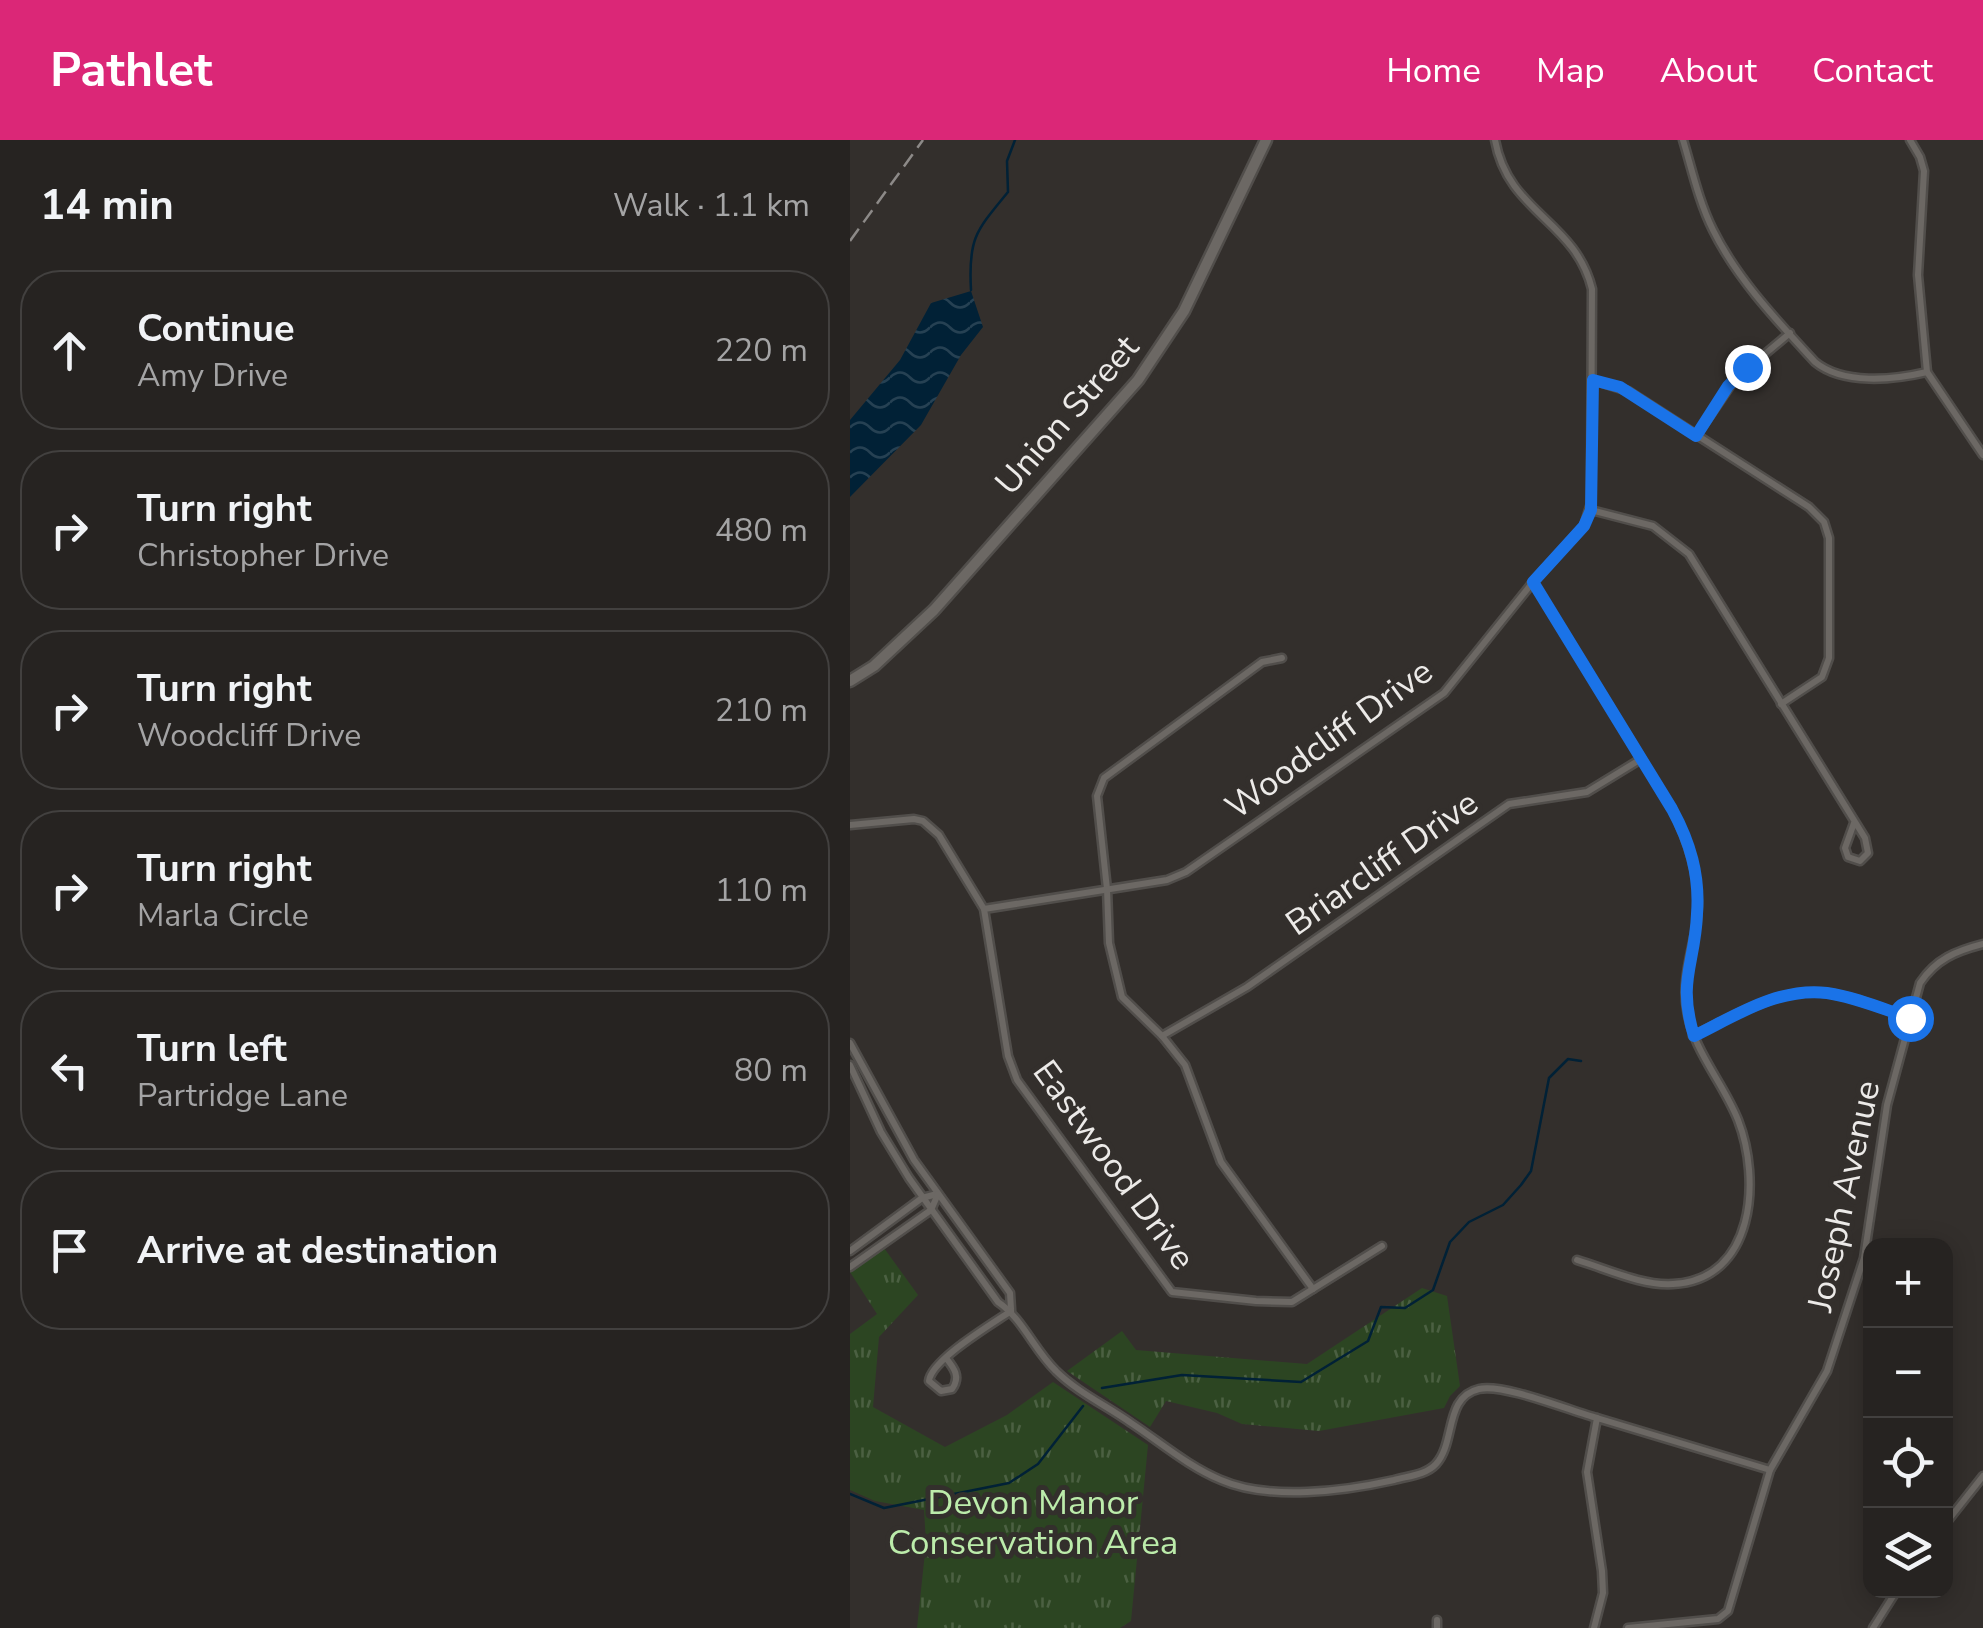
<!DOCTYPE html>
<html lang="en">
<head>
<meta charset="utf-8">
<style>
	:root { --surface:#262321; --page:#322f2e; --text:#f1f3f6; --muted:#a4a4a5; --line:#42403f; --accent:#db2777 }
	body { margin:0; font-family:"Nunito Sans",sans-serif; background:var(--page); color:var(--text) }
	.controls { position:absolute; right:30px; bottom:30px; display:grid; overflow:hidden; border-radius:20px; box-shadow:0 5px 25px #0003 }
	.controls button { width:90px; height:90px; display:grid; place-items:center; padding:0; border:0; border-bottom:2px solid var(--line); background:var(--surface); color:var(--text); font:50px sans-serif }
	.stop { position:absolute; width:30px; height:30px; margin:-22px; border:8px solid #1a73e8; border-radius:50%; background:#fff }
	.stop.end { background:#1a73e8; border-color:#fff; box-shadow:0 2px 10px #0008 }
	.list { margin:0; padding:0; list-style:none }
	h2 { display:flex; justify-content:space-between; align-items:center; height:130px; margin:0; padding:0 40px; font-size:42px }
	h2 small { font-size:32px; font-weight:400; color:var(--muted) }
	.list li { display:grid; grid-template-columns:65px 1fr auto; gap:30px; align-items:center; box-sizing:border-box; height:160px; margin:0 20px 20px; padding:0 20px; border:2px solid var(--line); border-radius:40px }
	.list b { display:block; font-size:38px; white-space:nowrap }
	.list p { margin:0; font-size:32px; white-space:nowrap; color:var(--muted) }
	.list em { font-size:32px; font-style:normal; color:var(--muted) }
	.icon { flex:none; width:55px; height:55px; fill:none; stroke:currentColor; stroke-width:2; stroke-linecap:round; stroke-linejoin:round }
	.map { position:relative; flex:none; width:1133px; height:1488px; overflow:hidden }
	header { display:flex; align-items:center; gap:60px; box-sizing:border-box; height:140px; padding:0 50px; background:var(--accent); color:#fff }
	header strong { font-size:48px }
	nav { display:flex; gap:55px; margin-inline-start:auto; font-size:35px }
	main { display:flex }
	aside { flex:1; background:var(--surface) }
	.map>svg:first-child { display:block }
	.park { fill:url(#park-tufts) }
	.water { fill:url(#water-waves) }
	.lines { fill:none; stroke-linecap:round; stroke-linejoin:round }
	.stream { stroke:#012136; stroke-width:2.5 }
	.street-casing { stroke:#514e4b; stroke-width:11 }
	.secondary-casing { stroke:#514e4b; stroke-width:15 }
	.street { stroke:#6c6864; stroke-width:6 }
	.secondary { stroke:#6c6864; stroke-width:10 }
	.rail { stroke:#8d8a88; stroke-width:2.5; stroke-dasharray:15 8; stroke-linecap:butt }
	.route { stroke:#1a73e8; stroke-width:12 }
	.labels { text-anchor:middle; dominant-baseline:central; stroke-width:10; stroke-linejoin:round; paint-order:stroke }
	.street-label { font-size:35px; fill:#eceae8; stroke:#332f2c }
	.park-label { font-size:35px; fill:#bcecab; stroke:#332f2c }
</style>
</head>
<body>
<header>
<strong>Pathlet</strong>
<nav><a>Home</a><a>Map</a><a>About</a><a>Contact</a></nav>
</header>
<main>
<aside>
<h2>14 min<small>Walk · 1.1 km</small></h2>
<ul class="list">
<li><svg class="icon" aria-label="ahead" viewBox="0 0 24 24"><path d="M12 20V5M6 11l6-6 6 6"/></svg><div><b>Continue</b><p>Amy Drive</p></div><em>220 m</em></li>
<li><svg class="icon" aria-label="right" viewBox="0 0 24 24"><path d="M7 20v-9h11M14 6l5 5-5 5"/></svg><div><b>Turn right</b><p>Christopher Drive</p></div><em>480 m</em></li>
<li><svg class="icon" aria-label="right" viewBox="0 0 24 24"><path d="M7 20v-9h11M14 6l5 5-5 5"/></svg><div><b>Turn right</b><p>Woodcliff Drive</p></div><em>210 m</em></li>
<li><svg class="icon" aria-label="right" viewBox="0 0 24 24"><path d="M7 20v-9h11M14 6l5 5-5 5"/></svg><div><b>Turn right</b><p>Marla Circle</p></div><em>110 m</em></li>
<li><svg class="icon" aria-label="left" viewBox="0 0 24 24"><path d="M17 20v-9H6M10 6l-5 5 5 5"/></svg><div><b>Turn left</b><p>Partridge Lane</p></div><em>80 m</em></li>
<li><svg class="icon" aria-label="arrive" viewBox="0 0 24 24"><path d="M6 21V4h12l-3 4 3 4H6"/></svg><div><b>Arrive at destination</b></div></li>
</ul>
</aside>
<div class="map">
<svg width="1133" height="1488" viewBox="0 0 1133 1488">
	<defs>
		<pattern id="park-tufts" width="24" height="20" patternUnits="userSpaceOnUse" patternTransform="scale(2.5)"><rect width="24" height="20" fill="#2c4522"/><path d="M3 7l-1-3M5 7V3M7 7l1-3M15 17l-1-3M17 17v-4M19 17l1-3" fill="none" stroke="#4b6042"/></pattern>
		<pattern id="water-waves" width="16" height="10" patternUnits="userSpaceOnUse" patternTransform="scale(2.5)"><rect width="16" height="10" fill="#012136"/><path d="M0 5q4-4 8 0t8 0" fill="none" stroke="#264153"/></pattern>
	</defs>
	<rect width="100%" height="100%" fill="#332f2c"/>
	<g class="park">
		<path d="M34,1108L68,1155L29,1197L23,1267L95,1307L157,1275L203,1242L298,1305L281,1481L270,1488H67L76,1403L74,1370L25,1361L0,1350V1194L27,1174L0,1132Z"/>
		<path d="M572,1148L597,1156L610,1246L600,1256L594,1268L469,1291L392,1284L367,1273L316,1261L300,1287L217,1231L272,1191L286,1210L457,1224Z"/>
	</g>
	<path class="water" d="M121,151L133,187L111,215L71,285L0,357V280L50,220L81,163Z"/>
	<g class="lines">
		<g class="stream">
			<path d="M121,150C118,98 126,91 158,52L157,21L165,0"/>
			<path d="M252,1248L332,1235L451,1242L518,1201L531,1167L555,1168L583,1150L600,1102L619,1082L653,1065L671,1045L681,1031L699,938L718,919L731,921"/>
			<path d="M0,1354L34,1368L159,1343L188,1324L233,1266"/>
		</g>
		<g class="street-casing">
			<g id="street">
				<path d="M833,0C842,30 849,62 863,90C887,139 929,183 965,222C993,245 1043,240 1077,232"/>
				<path d="M1060,0L1070,17L1074,31L1068,135L1077,232L1133,315"/>
				<path d="M743,240L778,251L959,367L974,382L979,398V518L972,537L931,564"/>
				<path d="M846,296L885,239L940,193"/>
				<path d="M741,370L803,386L839,414L1015,698L1018,713L1010,721L998,717L995,708L1004,683"/>
				<path d="M683,442L822,669C841,706 853,745 846,787C841,815 832,841 837,870C843,911 873,942 888,980C911,1039 905,1140 823,1144C792,1146 757,1129 727,1120"/>
				<path d="M432,518L412,522L254,638L247,656L257,749L259,803L272,857L312,896L335,925L371,1022L463,1149"/>
				<path d="M0,685L64,679L73,681L89,695L134,769L158,916L167,940L322,1152L406,1161L442,1162L532,1106"/>
				<path d="M134,769L317,740L336,732L594,553L683,442L734,386L741,363L742,149C725,80 658,73 645,0"/>
				<path d="M312,896L397,847L659,664L737,652L791,619"/>
				<path d="M843,896C885,876 928,847 977,853C1005,857 1033,869 1060,878"/>
				<path d="M0,903L64,1020L160,1153L161,1169"/>
				<path d="M0,925L31,992L59,1038L148,1162C173,1179 184,1210 206,1231C227,1252 257,1266 281,1283C310,1302 339,1327 371,1340C419,1361 495,1351 544,1340C558,1336 576,1335 586,1324C606,1302 594,1257 629,1249C653,1243 721,1271 747,1278"/>
				<path d="M0,1111L72,1058L87,1054"/>
				<path d="M0,1127L81,1070L88,1054"/>
				<path d="M96,1218C104,1228 111,1237 102,1249L91,1251L79,1241C81,1220 142,1184 161,1171"/>
				<path d="M1096,1383L1133,1336"/>
				<path d="M587,1480V1488"/>
				<path d="M744,1488L753,1453L752,1431L737,1332L747,1278L920,1330"/>
				<path d="M778,1488L868,1479L878,1471L920,1330L977,1231L1014,1118L1037,965L1070,843C1086,819 1106,811 1133,804"/>
				<path d="M1023,1488L1047,1450"/>
			</g>
		</g>
		<g class="secondary-casing">
			<path id="secondary" d="M0,541L24,526L84,470L288,240L334,171L416,0"/>
		</g>
		<use href="#street" class="street"/>
		<use href="#secondary" class="secondary"/>
		<path class="rail" d="M0,101L73,0"/>
	</g>
	<g class="lines">
		<path class="route" d="M897,227L878,246L846,296L770,247L743,240L741,370L734,386L683,442L822,669C840,702 850,735 847,774C845,825 827,840 844,896C885,876 928,847 977,853C1005,857 1033,869 1060,878"/>
	</g>
	<g class="labels">
		<g class="street-label">
			<text transform="translate(217 275) rotate(-49)">Union Street</text>
			<text transform="translate(479 599) rotate(-36)">Woodcliff Drive</text>
			<text transform="translate(532 723) rotate(-35)">Briarcliff Drive</text>
			<text transform="translate(264 1025) rotate(54)">Eastwood Drive</text>
			<text transform="translate(994 1056) rotate(-78)">Joseph Avenue</text>
		</g>
		<g class="park-label">
			<text x="183" y="1362">Devon Manor<tspan x="183" dy="40">Conservation Area</tspan></text>
		</g>
	</g>
</svg>
<div class="controls">
<button>+</button>
<button>−</button>
<button><svg class="icon" aria-label="locate" viewBox="0 0 24 24"><circle cx="12" cy="12" r="6"/><path d="M12 2v4M12 18v4M2 12h4M18 12h4"/></svg></button>
<button><svg class="icon" aria-label="layers" viewBox="0 0 24 24"><path d="M12 4l9 5-9 5-9-5zM3 14l9 5 9-5"/></svg></button>
</div>
<div class="stop" style="left:1060px;top:878px"></div>
<div class="stop end" style="left:897px;top:227px"></div>
</div>
</main>
</body>
</html>
